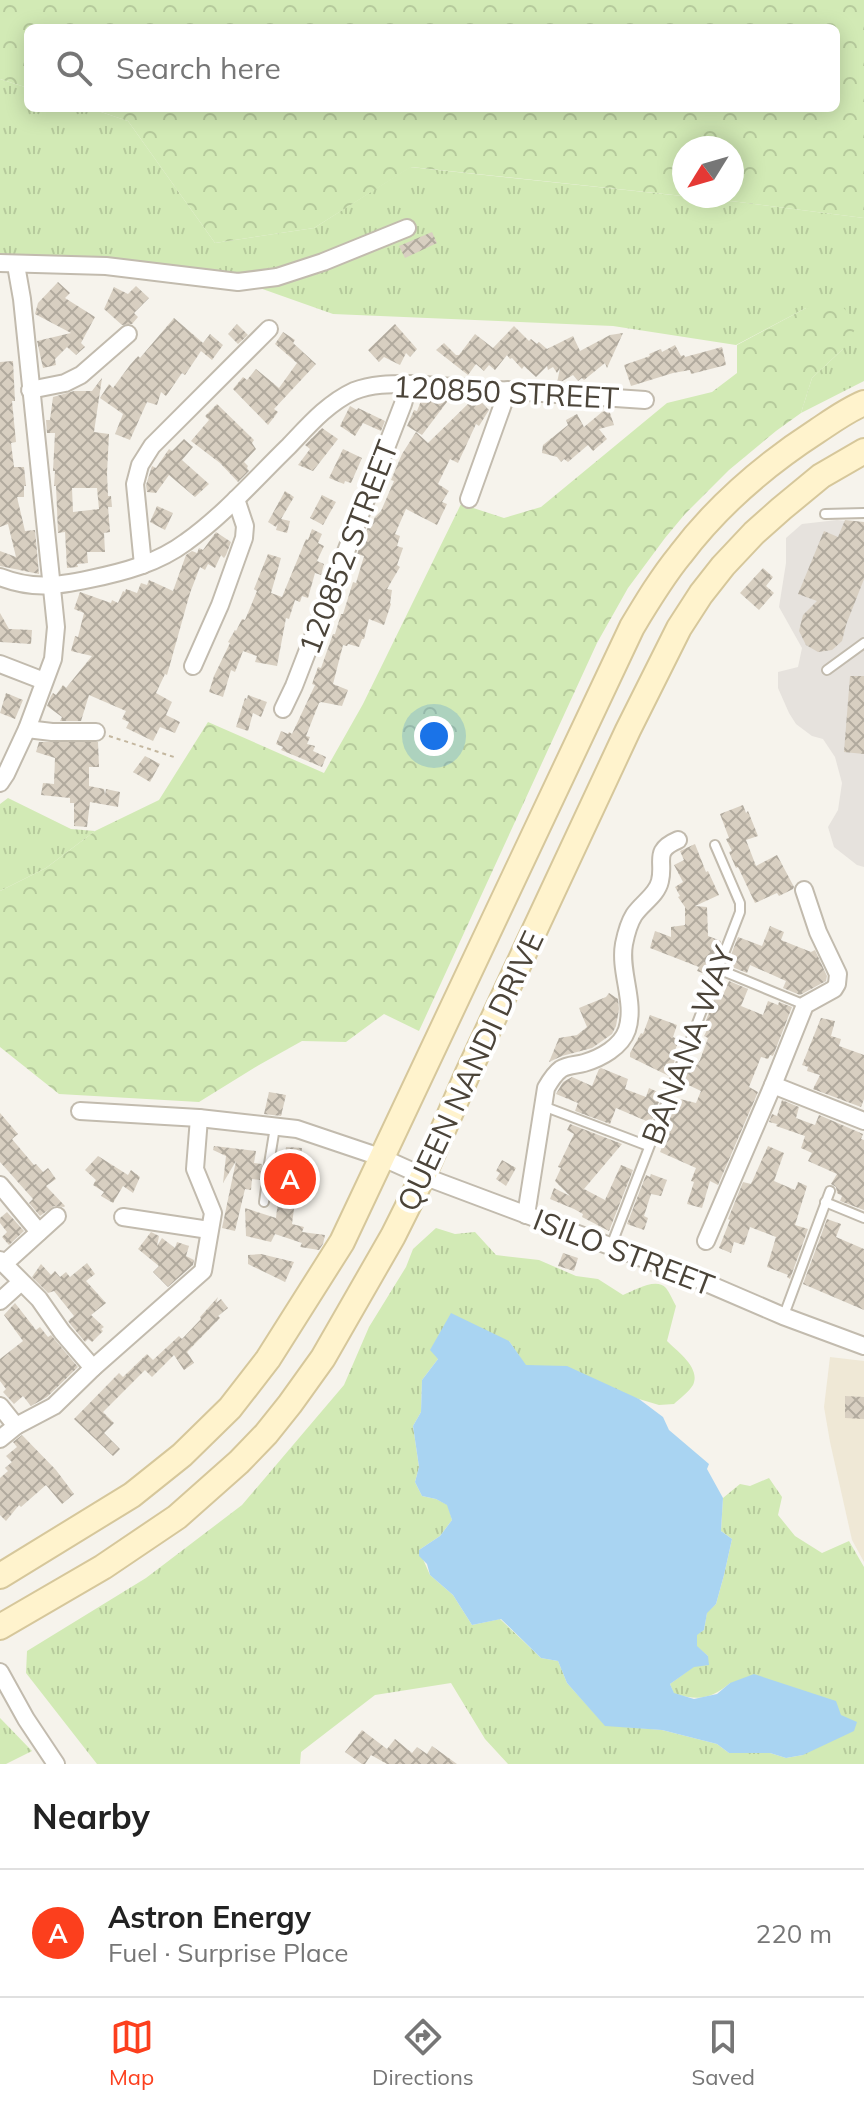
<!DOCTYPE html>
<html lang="en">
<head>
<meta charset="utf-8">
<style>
	:root { --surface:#fff; --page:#f6f6f6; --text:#222; --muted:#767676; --line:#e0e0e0; --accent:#fc3f1d }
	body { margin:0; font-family:Mulish,sans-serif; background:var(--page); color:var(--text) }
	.compass { position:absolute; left:672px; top:136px; width:72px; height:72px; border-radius:50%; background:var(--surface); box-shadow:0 4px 20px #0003; rotate:233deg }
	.you { position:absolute; left:434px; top:736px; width:28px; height:28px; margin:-20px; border:6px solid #fff; border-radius:50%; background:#1a73e8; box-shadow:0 0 0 12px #1a73e833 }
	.badge { display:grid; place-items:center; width:52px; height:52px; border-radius:50%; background:var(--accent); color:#fff; font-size:26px; font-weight:700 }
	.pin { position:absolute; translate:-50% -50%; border:4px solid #fff; box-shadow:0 2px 8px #0006 }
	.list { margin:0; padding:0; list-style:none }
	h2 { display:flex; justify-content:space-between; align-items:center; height:104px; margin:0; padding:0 32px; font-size:34px }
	h2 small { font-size:26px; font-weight:400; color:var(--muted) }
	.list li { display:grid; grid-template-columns:52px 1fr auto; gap:24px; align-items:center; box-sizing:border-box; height:128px; padding:0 32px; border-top:2px solid var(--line) }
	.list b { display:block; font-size:30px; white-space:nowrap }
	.list p { margin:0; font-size:26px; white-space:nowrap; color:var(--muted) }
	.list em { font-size:26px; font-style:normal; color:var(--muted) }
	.icon { flex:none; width:44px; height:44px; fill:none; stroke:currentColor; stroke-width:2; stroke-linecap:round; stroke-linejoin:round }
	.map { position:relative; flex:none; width:864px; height:1764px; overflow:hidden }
	.search { position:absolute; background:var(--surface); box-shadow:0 4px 20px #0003; left:24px; right:24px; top:24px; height:88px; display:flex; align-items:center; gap:20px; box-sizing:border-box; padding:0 28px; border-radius:12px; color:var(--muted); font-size:30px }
	.sheet { height:232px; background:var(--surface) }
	nav { display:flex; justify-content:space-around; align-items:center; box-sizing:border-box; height:112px; border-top:2px solid var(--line); background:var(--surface); font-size:22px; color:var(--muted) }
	nav a { display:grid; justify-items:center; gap:4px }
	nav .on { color:var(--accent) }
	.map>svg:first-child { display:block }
	.industrial { fill:#e6e2dd }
	.education { fill:#efe8d6 }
	.grass { fill:url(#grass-tufts) }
	.forest { fill:url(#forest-crowns); fill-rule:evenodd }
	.water { fill:#a9d4f2 }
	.building { fill:url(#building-cross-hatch); fill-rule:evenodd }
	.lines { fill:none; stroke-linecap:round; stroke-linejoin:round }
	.service-casing { stroke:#c2bbae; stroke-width:12 }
	.minor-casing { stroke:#c2bbae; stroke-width:20 }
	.secondary-casing { stroke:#d6c79b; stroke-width:28 }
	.path { stroke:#c4b79f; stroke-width:2; stroke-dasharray:4 4; stroke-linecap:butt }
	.service { stroke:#fff; stroke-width:8 }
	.minor { stroke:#fff; stroke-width:16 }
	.secondary { stroke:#fff3cd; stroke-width:24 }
	.labels { text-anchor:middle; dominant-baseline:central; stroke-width:8; stroke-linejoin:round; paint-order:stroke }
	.street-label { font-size:30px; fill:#4b4439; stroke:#fff }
</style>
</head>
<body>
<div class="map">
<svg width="864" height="1764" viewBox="0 0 864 1764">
	<defs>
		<pattern id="grass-tufts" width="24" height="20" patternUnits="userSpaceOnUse" patternTransform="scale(2)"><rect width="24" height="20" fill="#d2eab5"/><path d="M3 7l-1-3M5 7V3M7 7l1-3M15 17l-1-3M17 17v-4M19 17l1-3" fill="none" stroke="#b6ca9c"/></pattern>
		<pattern id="forest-crowns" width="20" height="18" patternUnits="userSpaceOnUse" patternTransform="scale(2)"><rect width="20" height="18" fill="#d2eab5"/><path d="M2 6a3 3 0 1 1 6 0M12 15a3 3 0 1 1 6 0" fill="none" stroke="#b6ca9c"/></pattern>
		<pattern id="building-cross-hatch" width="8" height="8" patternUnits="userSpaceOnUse" patternTransform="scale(2)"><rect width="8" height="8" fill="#d8cfc1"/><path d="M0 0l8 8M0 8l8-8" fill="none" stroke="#b1aa9e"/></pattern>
	</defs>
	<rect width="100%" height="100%" fill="#f6f3ec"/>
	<path class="industrial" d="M837,520L864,523V867L857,865L834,847L828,827L838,810L842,783L835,757L823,739L812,736L796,724L789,713L778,688V672L798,667L802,648L779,607L786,563V538L802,524Z"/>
	<path class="education" d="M830,1357L864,1361V1562L852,1540L830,1442L824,1407Z"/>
	<g class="grass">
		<path d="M0,79L28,88V108H89L128,121L215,243L314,228L410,167L739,202L864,218V381L801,413L812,378L843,349L806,308L736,345L613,326L333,314L223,275L84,260L0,254Z"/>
		<path d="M8,798L71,829L95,831L46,868L0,891V804Z"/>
		<path d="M436,1228L455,1234L475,1232L496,1255L539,1260L576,1276L598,1279L623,1295C634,1291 656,1277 666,1288C670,1293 673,1301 676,1306L667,1341C678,1352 701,1368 693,1385C689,1392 679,1399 674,1404L659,1405L525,1365L509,1341L438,1359L422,1380L421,1412L413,1426L419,1467L415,1482L422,1496L436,1499L448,1505L452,1520L440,1536L419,1550L430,1575L453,1595L472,1625L500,1619L541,1658L558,1661L567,1683L605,1725L662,1730L717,1744L729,1753H770L786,1758L803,1755L730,1683C710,1700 699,1700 674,1694L670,1684L708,1656L696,1646L697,1634L704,1630L707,1612L716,1604L724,1575L732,1539L721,1531L723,1498L740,1484L750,1486L769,1478L782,1497L778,1515L795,1536L822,1553L849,1541L864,1567V1764H508L485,1739L451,1683L375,1695L301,1752L300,1764H97L26,1673L27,1651L146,1578L242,1505L344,1385L369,1327L406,1267L413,1249Z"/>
		<path d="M0,1718L32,1751L6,1764H0Z"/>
	</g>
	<g class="forest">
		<path d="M0,0H864V218L739,202L411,167L314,228L215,243L128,121L89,108H836V28H28V88L0,79ZM684,148H732V196H684Z"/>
		<path d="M833,298L859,323L843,349L812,378L801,413L776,431L729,470L685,514L665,538L628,588L597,643L419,1031L384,1014L346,1042L302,1041L259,1065L199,1102L59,1094L0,1047V891L46,868L95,831L159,800L208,722L324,773L363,704L461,504L504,518L541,507L667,403L712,392L737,373V345L806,308Z"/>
	</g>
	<path class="water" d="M451,1313L509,1341L526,1365L567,1366L639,1399L663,1417L669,1430L709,1464L707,1469L723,1498L721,1531L732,1539L724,1575L716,1604L707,1613L704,1630L697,1635V1646L708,1656L709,1665L694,1667L670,1684L674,1693L694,1699L717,1694L730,1683L754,1674L836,1701L841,1715L857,1722L854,1731L803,1755L786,1758L770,1753H729L717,1744L662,1730L605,1726L567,1683L558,1661L541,1658L501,1619L472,1625L453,1595L430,1575L427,1564L419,1556V1550L440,1536L452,1520L447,1505L436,1499L422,1496L415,1482L419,1467L413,1426L421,1412L422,1380L438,1359L430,1350Z"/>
	<g class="building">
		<path d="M432,232L437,243L405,258L399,246Z"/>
		<path d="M58,282L70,293L65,298L95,317L81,343L85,347L76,355L67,347L55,359L56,365L43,368L37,341L71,333L35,314L38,303Z"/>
		<path d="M136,286L149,298L134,313L138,317L132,324L122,325L104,309L114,287L128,294Z"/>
		<path d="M174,318L203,343L210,334L223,345L212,360L201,351L185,375L182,373L166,396L161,392L157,405L147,402L130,440L115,434L123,414L100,398L109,384L113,388L130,365L138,356L140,358Z"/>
		<path d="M237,324L248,335L238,344L228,334Z"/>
		<path d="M395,324L417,349L410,357L406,353L400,365L384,357L379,362L368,350Z"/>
		<path d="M514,326L529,341L531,339L537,344L539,342L547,349L573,336L580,351L610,335L623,333L607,368L605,363L584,380L582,378L578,381L573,375L559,383H557L560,368L557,373L553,367L548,370L547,366L536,377L524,366L522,369L512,358L510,359L507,355L495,370L489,365L484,371L476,364L468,375L436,350L444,343L456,355H459L475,334L493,348Z"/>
		<path d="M283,332L295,340L293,343L316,364L274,409L278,412L268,425L233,389L243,377L247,380L256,369L279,388L297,363L275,344Z"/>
		<path d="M675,345L681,356L684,355L685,357L722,347L726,365L691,374L690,370L673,373L631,386L624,365L650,356L649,354L661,349L662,352Z"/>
		<path d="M13,361L15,401H12L16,442L11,443L14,467H24L26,486H24V497H17L25,531L35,530L39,574L0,566V551L16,557L8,524L0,527V362Z"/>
		<path d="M102,378L94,432L109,434L107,473L108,496H111L112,507H108L110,532L104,533L105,552H87L88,563L77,564L78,567L67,568L65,532L58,533L56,486H54L55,471H53L55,433H47L46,420H50L53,397L74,391H92ZM72,488H97L99,509L73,512Z"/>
		<path d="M423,396L432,399L433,397L450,398L422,435L407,426L414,410L417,411Z"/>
		<path d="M473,399L479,400L489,410L479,426L476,424L458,463L450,459L438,484L449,491L442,502L447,504L437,525L406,509L395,534L400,536L397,546L403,548L397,565L400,567L387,589L392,590L390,603L391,604L384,625L369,619L364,639H362L359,647L348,644L347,646L343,645L333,684L348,690L342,706L321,702L319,703L306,736L310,737L307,744L315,746L313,751L326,757L322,767L281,750L283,747L276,744L281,731L288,734L289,732L292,734L315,685L312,684L318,667L321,668L333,634H335L341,614H343L353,582L356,583L364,556L357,554L368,527L370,528L375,517L381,511L394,481L391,480L402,454L416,432L428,443Z"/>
		<path d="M217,404L254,440L252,443L256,449L244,462L248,466L247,468L249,471L238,482L220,463L191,441L209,420L205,416Z"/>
		<path d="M350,406L357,410L358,408L385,421L381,431L363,423L355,436L340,426Z"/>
		<path d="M609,410L614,425L599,429L607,439L593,451L588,445L568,462L564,459L561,462L557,457L542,453L543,445L568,425L566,420L577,414L584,427L602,412Z"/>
		<path d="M322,428L338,439L313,471L298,465L310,449L305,445Z"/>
		<path d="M184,439L193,447L182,460L209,484L195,497L169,475L156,493L147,492L146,485L152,466L156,468L169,449L172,451Z"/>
		<path d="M343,449L362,458L351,483L345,481L344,484L329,478Z"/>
		<path d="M285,491L294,497L281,519L290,521L287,533L276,530L278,523L276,527L268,522Z"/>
		<path d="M322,495L336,502L323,525L310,518Z"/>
		<path d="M157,506L173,513L165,530L150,522Z"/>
		<path d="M845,520L864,522V579L846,625L842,641L832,650L818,652L806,645L799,631L803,615L817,601L798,594L824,531L838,537Z"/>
		<path d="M312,529L322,534L318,543L324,546L317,561L324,564L321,575L315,573L308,598L302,596L300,602L295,600L289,619L286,618L277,666L255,662L257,656L243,651L235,672L231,670L223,697L209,692L214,676L230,643L228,642L235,630L236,631L242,619L245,620L257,591L254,589L268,554L281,558L271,593L282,597L306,539L308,540Z"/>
		<path d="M216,532L231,542L226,555L224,558L221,555L215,568L208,564L205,570L200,567L190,593L167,675L165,674L156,693L172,702L166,715L180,722L175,733L160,727L153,741L126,728L129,722L122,719L126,711L89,695L81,721H60L62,717L47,706L51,696L53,693L56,695L63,685L66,688L92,656L71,651L75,636L78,637L84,613L74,609L80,592L111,603L112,600L118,603L123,591L125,592L126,589L137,593L141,583L147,585L149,580L173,591L186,555L192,551L197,553L199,548L203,550Z"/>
		<path d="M763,568L773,577L766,586L774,593L759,610L740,593Z"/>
		<path d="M0,613L9,629L32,630L31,644L0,642Z"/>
		<path d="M850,676H864V754L844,752Z"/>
		<path d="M6,693L23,700L15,719L0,713Z"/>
		<path d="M248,695L267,702L261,717L253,713L248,731L236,727L245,698L247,699Z"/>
		<path d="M39,742H98L99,767H89V786L104,789L105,795L106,789L120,792L118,807L90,802L87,827L74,826V803H70V798L41,795L43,783L54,784L55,758L36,752Z"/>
		<path d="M145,756L160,764L150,782L133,772Z"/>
		<path d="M743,805L746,813L748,811L758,836L746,840L756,866L777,855L794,887L793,889L779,896L777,893L755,903L738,867L736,868L729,852L732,851L726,839L729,838L720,814Z"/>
		<path d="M695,844L706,872L708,871L719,895L695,906L707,907L708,936L721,941L708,975L697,971L699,967L650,948L655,931L671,937V927L685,925V907L678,897L680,896L675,887L683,882L674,865L684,860L680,851Z"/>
		<path d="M770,926L784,932L781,940L811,952L815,950L827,976L826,981L800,995L783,988L786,981L750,965L747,973L727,965L738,937L762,946Z"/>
		<path d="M729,981L748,989L741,1006L763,1015L768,1001L778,1005L779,1002L792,1007L773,1056L770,1055L768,1059L761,1057L749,1087L758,1092L718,1185L710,1181L702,1208L687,1204L694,1182L691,1181L696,1168L660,1152L669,1131L664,1129L675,1099L679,1101L680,1099L696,1103L701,1091L682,1082L690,1062L697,1065L700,1060L708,1038L704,1036L707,1030L703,1028L715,997L721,1000Z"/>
		<path d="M609,993L618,999L619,1009L616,1026L612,1034L592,1048L562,1056L549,1062L559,1038L577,1035L587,1027L579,1008L606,997Z"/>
		<path d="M650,1015L677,1025L673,1037L679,1040L674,1053V1056L676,1057L669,1076L630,1057V1053L641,1033L643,1034Z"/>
		<path d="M821,1018L835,1021L831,1036L841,1039L839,1046L864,1055V1099L861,1107L813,1089L820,1075L807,1071L808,1067L802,1065Z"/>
		<path d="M601,1068L628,1079L625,1089L646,1097L649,1088L662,1094L651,1123L616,1108L610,1124L575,1111L578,1103L556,1094L563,1082L572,1077L592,1086L599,1069Z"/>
		<path d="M269,1092L286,1095L281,1116L264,1114Z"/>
		<path d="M782,1100L799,1107L796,1118L815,1125L819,1115L863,1134L861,1139L864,1140V1210L840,1201L842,1196L837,1193L836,1187L831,1184L837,1174L808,1161L812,1153L801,1148L805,1136L776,1126L777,1124L769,1122L772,1114L777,1116Z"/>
		<path d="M0,1113L18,1134L12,1139L34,1165L36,1164L43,1172L48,1168L56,1179L46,1186L65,1206L64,1207L54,1206L40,1216L29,1203L33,1199L0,1162Z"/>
		<path d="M570,1124L622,1144L584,1189L605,1200L621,1165L633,1170L609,1231L582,1217L583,1214L574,1209L550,1199L554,1188L570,1196L555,1181L561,1168L558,1167L574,1134L567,1130Z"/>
		<path d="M214,1146L256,1151L254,1163L262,1164L264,1169L269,1171L274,1169L276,1165L284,1166L286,1147L302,1148L292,1224L304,1227L302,1232L325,1235L323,1244L319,1250L300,1247L302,1243L275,1234L271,1242L246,1236L245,1208L276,1218L280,1183L274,1182L273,1178L269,1174L264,1175L260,1180L252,1179L251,1190L245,1189L235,1231L222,1228L236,1161L223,1183L226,1156L213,1150Z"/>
		<path d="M768,1146L784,1153L774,1181L795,1190L798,1182L807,1186L795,1225L808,1229L790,1279L787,1277L788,1275L767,1267L776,1237L750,1227L744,1245L734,1242L731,1253L719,1248L730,1220L728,1219L743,1182L751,1184Z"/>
		<path d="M98,1156L128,1175L131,1170L140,1177L133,1193L123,1186L113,1203L101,1196L104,1192L93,1185L96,1180L85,1170Z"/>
		<path d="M502,1160L516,1168L506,1186L496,1179L500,1173L496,1171Z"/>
		<path d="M651,1174L667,1180L661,1196L651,1194L644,1216L648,1218L644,1230L627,1224L646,1175L650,1177Z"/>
		<path d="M7,1212L24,1231L9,1245L2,1237L7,1232L0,1223V1218Z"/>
		<path d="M827,1219L841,1224L836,1237L864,1249V1310L803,1284Z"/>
		<path d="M151,1232L159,1236L157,1246L162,1238L175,1248L177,1242L189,1246L186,1256L194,1260L193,1265L168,1287L153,1272L159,1266L138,1249Z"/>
		<path d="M563,1253L578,1258L574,1271L558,1266Z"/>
		<path d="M261,1254L294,1262L285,1282L248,1264V1255Z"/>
		<path d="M87,1263L95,1274L86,1281L106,1303L91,1315L104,1327L101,1329L103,1331L92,1342L88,1339L85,1342L71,1325L68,1321L74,1316L54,1291L48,1293L32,1277L41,1264L51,1275L55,1271L60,1277L66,1272L70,1277Z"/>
		<path d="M218,1297L216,1303L221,1299L228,1308L218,1316L220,1318L187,1352L194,1363L184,1370L174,1355L152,1377L145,1370L103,1412L114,1423L104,1433L120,1449L113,1456L74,1419L119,1373L123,1377L147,1354L153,1360L179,1336L182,1339L201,1319L200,1317Z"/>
		<path d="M15,1303L36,1330L40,1327L48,1337L51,1335L78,1367L47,1397L31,1406L23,1396L14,1404L3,1392L6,1389L0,1381V1359L23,1341L4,1315Z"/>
		<path d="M845,1396L864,1397V1419L845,1418Z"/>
		<path d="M22,1435L56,1470L74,1494L62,1504L46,1485L21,1507L19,1505L6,1521L0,1515V1478L8,1471L5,1468L12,1462L6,1456L17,1447L13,1442Z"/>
		<path d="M362,1730L387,1749L395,1739L412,1753L417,1747L427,1754L432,1746L457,1764H387L371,1755L365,1764H362L345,1752Z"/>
	</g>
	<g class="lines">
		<g class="service-casing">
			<g id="service">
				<path d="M825,514L864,513"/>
				<path d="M827,670L864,643"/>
				<path d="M718,969L805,1005"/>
				<path d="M543,1106L648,1146"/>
				<path d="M269,1164L275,1127"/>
				<path d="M264,1202L267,1181"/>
				<path d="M825,1202L864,1218"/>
				<path d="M611,1246L740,912V903L715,845"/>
				<path d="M784,1315L830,1191"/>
			</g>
		</g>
		<g class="minor-casing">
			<g id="minor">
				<path d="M0,263L106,266L238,282L277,277L323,262L407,228"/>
				<path d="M30,390L65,383L81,375L128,334"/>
				<path d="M469,499L508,390"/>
				<path d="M143,565L135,484L140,465L152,446L269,329"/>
				<path d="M0,577C33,590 57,586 90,579C124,572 158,563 186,542C224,515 256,478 289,446C309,425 328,403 354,391C372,384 390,384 409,384L645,400"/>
				<path d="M0,664L44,681"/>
				<path d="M193,666L220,605L244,538L245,526L236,499"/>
				<path d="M283,709L294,686L403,404L409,384"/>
				<path d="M27,729L52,732H96"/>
				<path d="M0,783L6,774L27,729L53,659L56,627L22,299L16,265"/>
				<path d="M773,1085L864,1121"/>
				<path d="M80,1111L199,1118L297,1129L383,1158L423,1176L690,1276L783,1316L864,1346"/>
				<path d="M0,1185L39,1232"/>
				<path d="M526,1215L546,1088C550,1081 554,1074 561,1069C567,1065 577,1065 584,1063C601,1058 621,1047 627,1030C636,1002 619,972 624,944C626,934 629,923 634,915C642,903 657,895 660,881C665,861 652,851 678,840"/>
				<path d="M123,1217L209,1230"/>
				<path d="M706,1241L773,1085L805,1005L834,989L837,984L838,974L818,932L804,890"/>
				<path d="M0,1260L39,1299L62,1332L93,1368"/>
				<path d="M4,1264L57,1216"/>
				<path d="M0,1301L21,1282"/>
				<path d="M0,1406L16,1426"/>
				<path d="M0,1439L16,1426L54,1406L93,1368L203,1271L213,1213L195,1169L199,1118"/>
				<path d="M0,1672L26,1719L56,1764"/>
			</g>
		</g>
		<g class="secondary-casing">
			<g id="secondary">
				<path d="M0,1576L132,1495L182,1455L230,1408L268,1359L342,1242L632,627C647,602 662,577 680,555C717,506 766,464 817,431C832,421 847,410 864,403"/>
				<path d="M0,1627L103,1567L177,1517L239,1462L266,1434L290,1404L323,1358L393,1236L423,1176L467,1075L628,730L679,628L701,594L723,566L754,533L781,509L821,476L864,451"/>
			</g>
		</g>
		<path class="path" d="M109,736L174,757"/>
		<use href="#service" class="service"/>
		<use href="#minor" class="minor"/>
		<use href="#secondary" class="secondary"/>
	</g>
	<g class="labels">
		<g class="street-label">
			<text transform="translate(506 392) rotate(3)">120850 STREET</text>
			<text transform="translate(348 547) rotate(-69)">120852 STREET</text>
			<text transform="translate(688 1045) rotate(-69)">BANANA WAY</text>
			<text transform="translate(470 1071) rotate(-65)">QUEEN NANDI DRIVE</text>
			<text transform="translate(624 1252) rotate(21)">ISILO STREET</text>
		</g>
	</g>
</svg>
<svg class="compass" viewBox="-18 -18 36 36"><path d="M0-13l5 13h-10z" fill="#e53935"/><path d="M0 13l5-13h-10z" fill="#767676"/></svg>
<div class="you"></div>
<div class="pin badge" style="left:290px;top:1179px">A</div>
<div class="search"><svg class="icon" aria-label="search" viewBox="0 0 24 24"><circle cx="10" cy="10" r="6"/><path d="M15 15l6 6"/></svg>Search here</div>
</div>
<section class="sheet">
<h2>Nearby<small></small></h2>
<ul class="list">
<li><span class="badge">A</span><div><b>Astron Energy</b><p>Fuel · Surprise Place</p></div><em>220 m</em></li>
</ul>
</section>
<nav>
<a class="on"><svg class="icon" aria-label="map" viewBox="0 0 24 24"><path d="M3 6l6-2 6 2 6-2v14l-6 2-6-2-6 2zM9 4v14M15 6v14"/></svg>Map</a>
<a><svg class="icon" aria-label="directions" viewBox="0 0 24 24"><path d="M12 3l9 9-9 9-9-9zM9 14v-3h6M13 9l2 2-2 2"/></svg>Directions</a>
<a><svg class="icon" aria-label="saved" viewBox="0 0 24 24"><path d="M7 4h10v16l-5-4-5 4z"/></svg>Saved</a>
</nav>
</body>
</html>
